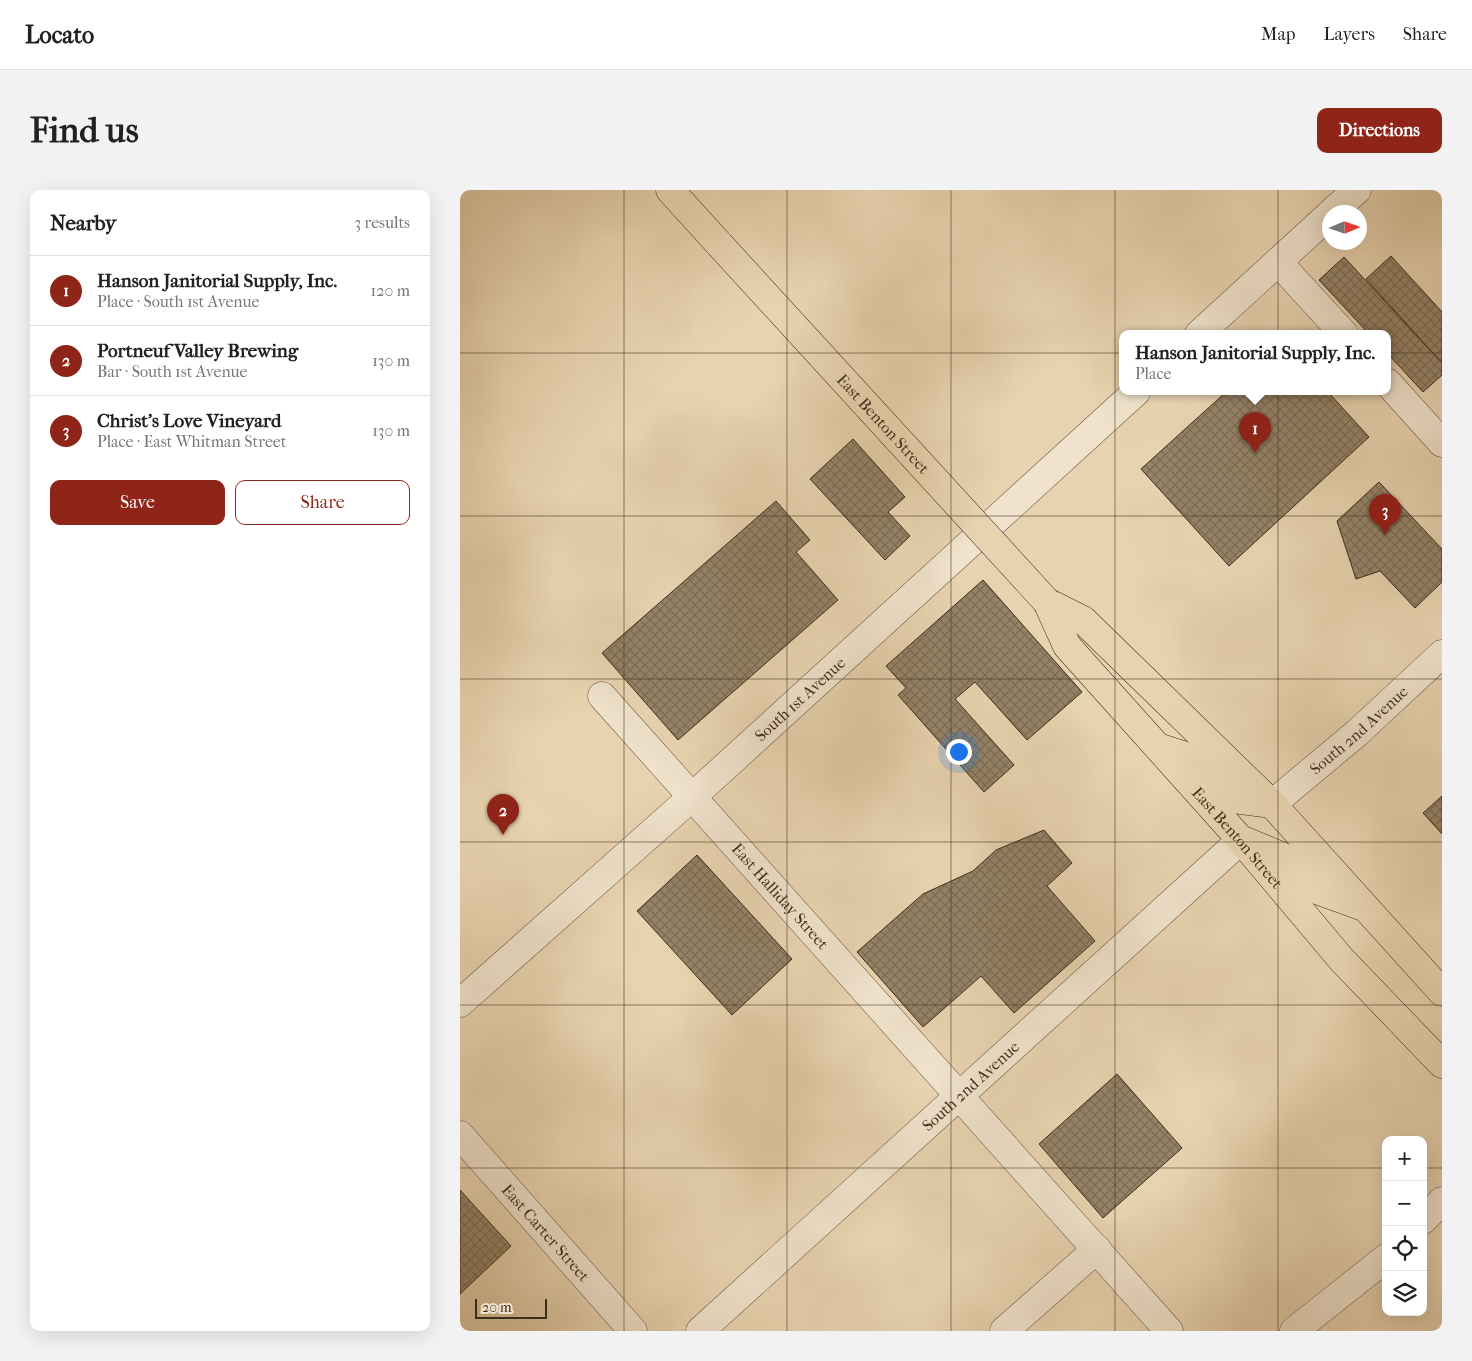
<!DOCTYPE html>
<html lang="en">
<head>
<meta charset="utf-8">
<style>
	:root { --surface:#fff; --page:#f2f2f2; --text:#202124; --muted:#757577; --line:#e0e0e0; --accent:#8f2418 }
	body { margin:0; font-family:"IM FELL French Canon",serif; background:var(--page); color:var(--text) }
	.controls { position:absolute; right:15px; bottom:15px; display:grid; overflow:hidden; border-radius:10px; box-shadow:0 5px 20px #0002 }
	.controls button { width:45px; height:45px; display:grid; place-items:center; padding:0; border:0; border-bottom:1px solid var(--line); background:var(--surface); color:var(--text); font:25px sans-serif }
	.compass { position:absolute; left:862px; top:15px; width:45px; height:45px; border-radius:50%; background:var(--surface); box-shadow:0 5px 20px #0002; rotate:88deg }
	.scale { position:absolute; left:15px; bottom:12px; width:72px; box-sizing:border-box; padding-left:5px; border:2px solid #3c2d19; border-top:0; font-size:14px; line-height:18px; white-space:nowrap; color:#3c2d19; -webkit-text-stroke:4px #f0e2cc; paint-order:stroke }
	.you { position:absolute; left:498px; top:561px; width:18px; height:18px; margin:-12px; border:4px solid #fff; border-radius:50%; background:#1a73e8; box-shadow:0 0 0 8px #1a73e833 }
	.badge { display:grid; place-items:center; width:32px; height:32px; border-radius:50%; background:var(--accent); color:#fff; font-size:16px; font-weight:700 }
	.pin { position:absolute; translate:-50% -41px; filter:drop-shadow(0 1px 2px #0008) }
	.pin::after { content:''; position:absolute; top:26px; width:18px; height:15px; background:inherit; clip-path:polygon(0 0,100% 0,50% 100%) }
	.popup { position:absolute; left:659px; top:140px; width:272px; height:65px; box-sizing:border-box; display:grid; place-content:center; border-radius:10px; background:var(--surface); filter:drop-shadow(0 1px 4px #0005); font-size:16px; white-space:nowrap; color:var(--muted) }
	.popup b { font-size:19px; color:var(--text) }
	.popup::after { content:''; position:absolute; left:50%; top:100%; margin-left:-10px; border:10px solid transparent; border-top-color:var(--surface) }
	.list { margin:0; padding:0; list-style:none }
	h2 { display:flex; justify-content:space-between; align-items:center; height:65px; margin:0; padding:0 20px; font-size:21px }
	h2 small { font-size:16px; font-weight:400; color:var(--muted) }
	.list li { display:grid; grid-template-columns:32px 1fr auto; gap:15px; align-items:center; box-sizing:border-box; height:70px; padding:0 20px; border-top:1px solid var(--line) }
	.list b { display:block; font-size:19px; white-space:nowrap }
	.list p { margin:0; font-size:16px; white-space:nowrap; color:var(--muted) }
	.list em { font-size:16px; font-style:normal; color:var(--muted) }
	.actions { display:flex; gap:10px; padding:15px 20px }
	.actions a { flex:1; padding:11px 0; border:1px solid var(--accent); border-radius:10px; text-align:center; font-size:18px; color:var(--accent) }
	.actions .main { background:var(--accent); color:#fff }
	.icon { flex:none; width:28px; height:28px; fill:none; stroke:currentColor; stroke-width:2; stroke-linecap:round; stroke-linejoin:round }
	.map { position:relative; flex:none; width:982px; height:1141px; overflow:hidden; border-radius:10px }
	header { display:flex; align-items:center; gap:30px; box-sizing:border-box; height:70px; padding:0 25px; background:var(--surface); border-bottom:1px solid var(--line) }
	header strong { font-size:24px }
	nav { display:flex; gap:28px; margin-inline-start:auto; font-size:18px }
	.intro { display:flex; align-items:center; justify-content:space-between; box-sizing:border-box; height:120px; padding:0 30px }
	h1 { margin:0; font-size:35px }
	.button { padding:12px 22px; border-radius:10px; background:var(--accent); color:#fff; font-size:18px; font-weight:700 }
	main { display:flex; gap:30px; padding:0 30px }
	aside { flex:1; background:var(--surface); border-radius:10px; box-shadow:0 5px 20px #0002 }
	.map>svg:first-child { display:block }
	.building { fill:url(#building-cross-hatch); stroke:#3c2d19 }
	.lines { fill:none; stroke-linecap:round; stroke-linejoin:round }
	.minor-casing { stroke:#67563f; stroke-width:29 }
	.major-casing { stroke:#3c2d19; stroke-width:29 }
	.minor { stroke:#f0e2cc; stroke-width:28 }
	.major { stroke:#e8d3b0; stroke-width:28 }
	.major-bridge-casing { stroke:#3c2d19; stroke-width:29; stroke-linecap:butt }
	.major-bridge { stroke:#e8d3b0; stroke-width:28 }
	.grid { fill:none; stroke:#3c2d19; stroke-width:1; stroke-opacity:0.55 }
	.labels { text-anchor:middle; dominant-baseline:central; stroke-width:4; stroke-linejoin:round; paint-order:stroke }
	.street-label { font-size:16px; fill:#3c2d19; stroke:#f0e2cc }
</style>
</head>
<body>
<header>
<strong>Locato</strong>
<nav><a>Map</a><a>Layers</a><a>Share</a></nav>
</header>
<div class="intro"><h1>Find us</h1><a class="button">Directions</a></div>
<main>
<aside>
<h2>Nearby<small>3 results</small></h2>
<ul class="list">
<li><span class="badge">1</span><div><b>Hanson Janitorial Supply, Inc.</b><p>Place · South 1st Avenue</p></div><em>120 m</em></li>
<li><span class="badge">2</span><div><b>Portneuf Valley Brewing</b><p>Bar · South 1st Avenue</p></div><em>130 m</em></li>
<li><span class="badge">3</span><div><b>Christ's Love Vineyard</b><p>Place · East Whitman Street</p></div><em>130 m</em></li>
</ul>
<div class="actions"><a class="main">Save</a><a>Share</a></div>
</aside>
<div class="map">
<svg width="982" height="1141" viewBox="0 0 982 1141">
	<defs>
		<pattern id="building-cross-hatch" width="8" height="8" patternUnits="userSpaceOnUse" patternTransform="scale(1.25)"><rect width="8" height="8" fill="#958368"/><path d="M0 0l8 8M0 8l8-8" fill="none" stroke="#7b6c55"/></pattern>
	</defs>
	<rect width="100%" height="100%" fill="#e8d3b0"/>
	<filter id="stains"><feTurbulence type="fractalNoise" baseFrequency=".004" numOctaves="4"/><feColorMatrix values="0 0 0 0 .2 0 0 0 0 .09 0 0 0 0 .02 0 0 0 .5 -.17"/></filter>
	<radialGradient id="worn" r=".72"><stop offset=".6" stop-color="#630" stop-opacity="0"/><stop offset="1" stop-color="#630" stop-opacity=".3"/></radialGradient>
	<g class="building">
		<path d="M931,66L982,122V173L906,89Z"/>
		<path d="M884,67L982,173V185L963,202L928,164V144H909L859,90Z"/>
		<path d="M766,202H868L909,247L769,376L681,279Z"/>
		<path d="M393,249L445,307L428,322L450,346L425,370L350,289Z"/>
		<path d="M919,292L982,359V392L955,418L920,381L896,389L877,331Z"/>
		<path d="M316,311L350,350L336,362L378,410L218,550L142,463Z"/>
		<path d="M523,390L622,502L567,550L515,492L495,509L554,575L524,602L438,505L446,498L426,476Z"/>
		<path d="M982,606V644L963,623Z"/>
		<path d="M584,640L612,673L587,696L635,751L554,823L521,786L463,837L397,762L463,704L513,681L536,660Z"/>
		<path d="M237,665L332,769L272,825L177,721Z"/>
		<path d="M657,884L722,958L643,1028L579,954Z"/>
		<path d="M0,1000L51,1056L0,1104Z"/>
	</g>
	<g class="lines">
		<g class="minor-casing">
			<g id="minor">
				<path d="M872,22L897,0"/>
				<path d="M818,72L884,144"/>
				<path d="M739,144L869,25"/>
				<path d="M928,193L982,253"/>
				<path id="s1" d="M142,506L709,1141"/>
				<path id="s2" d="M812,614L897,543L982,464"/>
				<path id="s3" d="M0,813L232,607L676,202"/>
				<path id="s4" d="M0,945L173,1141"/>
				<path d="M963,1030L982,1011"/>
				<path id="s5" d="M240,1141L781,650"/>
				<path d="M544,1141L637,1059"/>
				<path d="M834,1141L926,1068"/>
			</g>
		</g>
		<g class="major-casing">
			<g id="major">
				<path d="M210,0L260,55"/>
				<path id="s6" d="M587,412L607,456L781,650L882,770L982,874"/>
				<path d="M587,412L623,430L812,614L982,802"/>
				<path d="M698,557L738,570L774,609L812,614"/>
				<path d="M785,651L826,668L857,700L904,717"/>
			</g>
		</g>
		<use href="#minor" class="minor"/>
		<use href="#major" class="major"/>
		<g class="major-bridge-casing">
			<g id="major-bridge">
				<path id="s7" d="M260,55L587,412"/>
			</g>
		</g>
		<use href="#major-bridge" class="major-bridge"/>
	</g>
	<path class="grid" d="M164,0V1141M327,0V1141M491,0V1141M655,0V1141M818,0V1141M0,163H982M0,326H982M0,489H982M0,652H982M0,815H982M0,978H926M963,978H982"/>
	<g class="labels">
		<g class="street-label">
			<text stroke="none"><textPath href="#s7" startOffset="242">East Benton Street</textPath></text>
			<text stroke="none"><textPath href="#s3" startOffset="456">South 1st Avenue</textPath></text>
			<text stroke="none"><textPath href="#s2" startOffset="114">South 2nd Avenue</textPath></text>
			<text stroke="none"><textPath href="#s6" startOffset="305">East Benton Street</textPath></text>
			<text stroke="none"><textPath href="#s1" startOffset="268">East Halliday Street</textPath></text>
			<text stroke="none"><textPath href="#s5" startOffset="365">South 2nd Avenue</textPath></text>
			<text stroke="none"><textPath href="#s4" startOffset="130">East Carter Street</textPath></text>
		</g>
	</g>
	<rect width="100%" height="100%" filter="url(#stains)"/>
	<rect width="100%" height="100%" fill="url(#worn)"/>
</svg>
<div class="controls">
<button>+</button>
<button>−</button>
<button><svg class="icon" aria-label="locate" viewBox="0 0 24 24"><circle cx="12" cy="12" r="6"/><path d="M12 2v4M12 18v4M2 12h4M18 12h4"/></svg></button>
<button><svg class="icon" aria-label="layers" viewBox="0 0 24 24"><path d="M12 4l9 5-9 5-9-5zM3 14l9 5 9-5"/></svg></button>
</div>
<svg class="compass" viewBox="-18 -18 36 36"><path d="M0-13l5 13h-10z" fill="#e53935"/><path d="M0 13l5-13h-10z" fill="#757577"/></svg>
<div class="scale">20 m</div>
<div class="you"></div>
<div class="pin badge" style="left:795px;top:263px">1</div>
<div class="popup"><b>Hanson Janitorial Supply, Inc.</b>Place</div>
<div class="pin badge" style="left:43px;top:645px">2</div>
<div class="pin badge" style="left:925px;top:345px">3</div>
</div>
</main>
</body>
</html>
